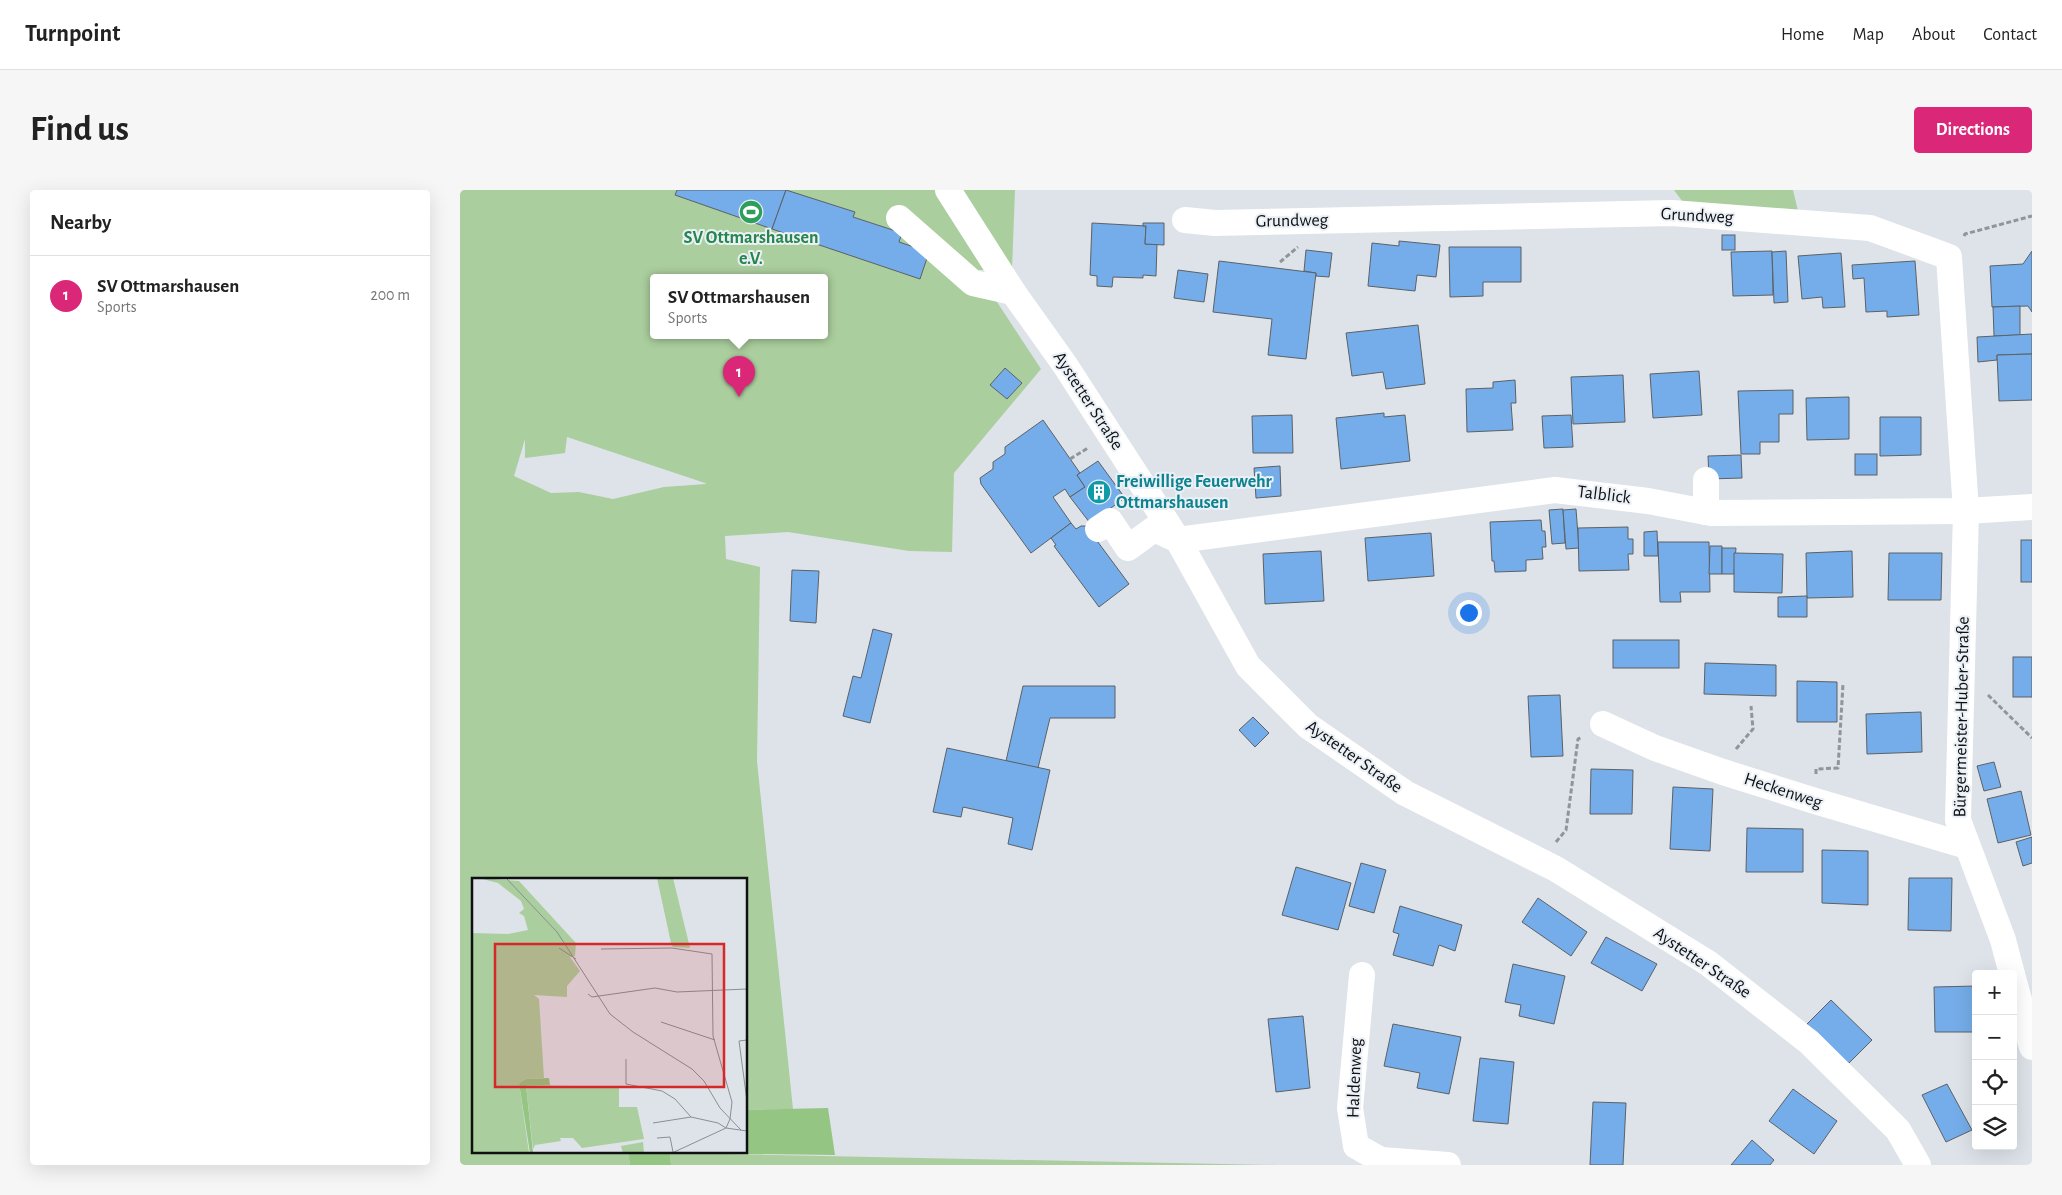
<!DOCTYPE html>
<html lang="en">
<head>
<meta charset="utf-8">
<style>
	:root { --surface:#fff; --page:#f6f6f6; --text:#222; --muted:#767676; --line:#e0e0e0; --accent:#db2777 }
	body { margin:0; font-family:"Alegreya Sans",sans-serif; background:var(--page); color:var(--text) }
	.controls { position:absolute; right:15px; bottom:15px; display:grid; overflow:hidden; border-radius:5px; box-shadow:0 5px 20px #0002 }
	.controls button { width:45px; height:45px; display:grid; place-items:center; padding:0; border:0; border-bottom:1px solid var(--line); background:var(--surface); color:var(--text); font:25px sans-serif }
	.you { position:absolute; left:1008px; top:422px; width:18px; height:18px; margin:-12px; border:4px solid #fff; border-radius:50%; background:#1a73e8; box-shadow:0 0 0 8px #1a73e833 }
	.badge { display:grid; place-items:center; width:32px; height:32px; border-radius:50%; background:var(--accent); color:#fff; font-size:16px; font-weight:700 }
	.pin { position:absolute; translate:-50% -41px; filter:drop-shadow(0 1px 2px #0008) }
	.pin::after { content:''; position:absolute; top:26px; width:18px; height:15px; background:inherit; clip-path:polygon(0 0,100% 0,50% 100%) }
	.popup { position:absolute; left:190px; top:84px; width:178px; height:65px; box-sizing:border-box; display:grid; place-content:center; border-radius:5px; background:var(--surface); filter:drop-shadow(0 1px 4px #0005); font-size:16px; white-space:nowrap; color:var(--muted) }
	.popup b { font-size:19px; color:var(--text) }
	.popup::after { content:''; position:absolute; left:50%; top:100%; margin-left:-10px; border:10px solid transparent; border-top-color:var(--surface) }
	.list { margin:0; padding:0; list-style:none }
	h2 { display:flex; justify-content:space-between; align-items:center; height:65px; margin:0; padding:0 20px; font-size:21px }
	h2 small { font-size:16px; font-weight:400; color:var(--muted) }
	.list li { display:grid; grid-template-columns:32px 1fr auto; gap:15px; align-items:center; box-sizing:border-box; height:80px; padding:0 20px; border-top:1px solid var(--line) }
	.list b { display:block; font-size:19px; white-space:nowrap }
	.list p { margin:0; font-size:16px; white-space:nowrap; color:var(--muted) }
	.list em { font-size:16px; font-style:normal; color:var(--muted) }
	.icon { flex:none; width:28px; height:28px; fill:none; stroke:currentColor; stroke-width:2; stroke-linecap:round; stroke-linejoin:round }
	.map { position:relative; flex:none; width:1572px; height:975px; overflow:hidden; border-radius:5px }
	header { display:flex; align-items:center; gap:30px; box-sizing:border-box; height:70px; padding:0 25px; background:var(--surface); border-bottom:1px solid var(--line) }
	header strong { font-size:24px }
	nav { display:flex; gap:28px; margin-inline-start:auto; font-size:18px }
	.intro { display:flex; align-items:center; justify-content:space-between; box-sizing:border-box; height:120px; padding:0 30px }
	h1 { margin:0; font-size:35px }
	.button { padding:12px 22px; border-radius:5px; background:var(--accent); color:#fff; font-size:18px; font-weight:700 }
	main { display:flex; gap:30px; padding:0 30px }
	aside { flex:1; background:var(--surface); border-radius:5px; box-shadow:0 5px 20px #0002 }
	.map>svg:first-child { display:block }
	.green { fill:#abce9e; fill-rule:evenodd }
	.forest { fill:#94c582 }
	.building { fill:#74ade9; stroke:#5c6166 }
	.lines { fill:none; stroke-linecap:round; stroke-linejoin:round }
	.path { stroke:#91959a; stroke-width:3; stroke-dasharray:5 2.5; stroke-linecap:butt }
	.minor { stroke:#fff; stroke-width:26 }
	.labels { text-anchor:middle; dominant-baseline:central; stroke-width:4; stroke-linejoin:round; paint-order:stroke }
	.street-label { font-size:18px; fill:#0e1012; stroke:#eaf0f6 }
	.leisure-label { font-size:18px; font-weight:bold; fill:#27864d; stroke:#eaf0f6 }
	.culture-label { font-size:18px; font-weight:bold; fill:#0d838f; stroke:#eaf0f6; text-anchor:start }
	.inset-road { fill:none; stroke:#8a8f93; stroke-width:1 }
	.view { fill:#d62828; fill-opacity:0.15; stroke:#d62828; stroke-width:2.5 }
	.inset-edge { fill:none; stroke:#0e1012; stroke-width:2.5 }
</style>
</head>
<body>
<header>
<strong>Turnpoint</strong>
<nav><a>Home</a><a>Map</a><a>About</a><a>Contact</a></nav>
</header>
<div class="intro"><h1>Find us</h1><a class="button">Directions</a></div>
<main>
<aside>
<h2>Nearby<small></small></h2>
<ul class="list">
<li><span class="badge">1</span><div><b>SV Ottmarshausen</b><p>Sports</p></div><em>200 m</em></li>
</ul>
</aside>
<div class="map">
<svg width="1572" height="975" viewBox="0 0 1572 975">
	<rect width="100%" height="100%" fill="#dde3e9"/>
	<g class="green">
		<path d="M0,0H555L552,80H516L581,179L494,283L492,362L449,361L328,342L265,346L266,369L300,377L297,571L333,919L286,920V689H14V961H168L170,975H0ZM194,88H364V146H194ZM107,247L245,293L246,294L204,297L153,309L119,302L91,303L54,286L65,249V268L105,263Z"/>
		<path d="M1214,0H1333L1338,21L1225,15Z"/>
		<path d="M210,963L817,975H211Z"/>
	</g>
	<path class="forest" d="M368,918L375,965L210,963L211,975H170L168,961H286V920Z"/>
	<g class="building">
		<path d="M217,0H326L312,39L215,5Z"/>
		<path d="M326,0L395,22L393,27L442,43L439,52L469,62L460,89L312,39Z"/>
		<path d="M632,33L686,36L685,54H697L696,86L683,85V88L653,87L652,97L637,96V86L630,85Z"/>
		<path d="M683,33H704V55L685,54L686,36H683Z"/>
		<rect x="1262" y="45" width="13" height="15"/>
		<path d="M939,51L980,55L976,87L957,85L955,101L908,96L912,53L939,56Z"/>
		<path d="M989,57H1061V92H1023V106L990,107Z"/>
		<path d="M846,60L872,63L869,87L856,86V83L844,81Z"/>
		<path d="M1312,61L1313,105L1273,106L1271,62Z"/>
		<path d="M1326,61L1328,112L1314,113L1312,62Z"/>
		<path d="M1572,61V122L1568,116L1532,117L1530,76L1563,74Z"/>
		<path d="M1381,63L1385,117L1363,118L1362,107L1342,109L1338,66Z"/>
		<path d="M759,71L856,83L846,169L808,165L812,129L753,122Z"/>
		<path d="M1455,71L1459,125L1427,127V121L1406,122L1404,88L1393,89L1392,75Z"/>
		<path d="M718,80L748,84L744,112L714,108Z"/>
		<path d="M1560,116V145L1534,146L1533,117Z"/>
		<path d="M958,135L965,194L926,199L923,182L892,186L886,143Z"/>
		<path d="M1572,144V164L1537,165V170L1518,172L1517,147Z"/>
		<path d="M1572,164V210L1539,211L1537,165Z"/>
		<path d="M545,178L562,193L547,209L530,195Z"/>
		<path d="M1239,181L1242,225L1193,228L1190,184Z"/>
		<path d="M1163,185L1165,232L1113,234L1111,187Z"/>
		<path d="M1055,190L1056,213H1051L1053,240L1007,242L1006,199L1033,198V192Z"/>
		<path d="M1333,200V224H1319V252H1300V264H1281L1278,201Z"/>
		<path d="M1389,207V249L1347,250L1346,208Z"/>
		<path d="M924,223V227L945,225L950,271L881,279L876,228Z"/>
		<path d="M832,225L833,263H793L792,226Z"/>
		<path d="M1111,225L1113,257L1084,258L1082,226Z"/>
		<path d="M1420,227H1461V265L1420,266Z"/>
		<path d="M583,230L620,283L617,285L625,297L610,307L605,299L593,307L611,333L571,363L521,294L520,288L533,279V272L545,264V257Z"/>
		<rect x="1395" y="264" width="22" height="21"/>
		<path d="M1281,265L1282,288L1249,289L1248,266Z"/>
		<path d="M638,271L665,308L630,333L610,307L625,297L617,285Z"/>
		<path d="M820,276L821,306L796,308L794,278Z"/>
		<path d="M1103,319L1105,353L1092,354L1089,320Z"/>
		<path d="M1116,319L1119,358L1106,359L1103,320Z"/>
		<path d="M1081,330L1082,341H1085L1086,357H1082L1083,369L1066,370V381L1035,382L1034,371H1032L1030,332Z"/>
		<path d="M611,333L616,339L621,336H626L669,394L639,417L594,356L596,355L591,348Z"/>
		<path d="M1168,337V349H1173V364H1168L1169,380L1119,381L1118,338Z"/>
		<path d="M1197,341L1198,366H1184V342Z"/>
		<path d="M971,343L974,386L908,391L905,348Z"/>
		<rect x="1561" y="350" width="11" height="42"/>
		<path d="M1198,352H1249L1250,402H1220L1221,412H1200Z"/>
		<path d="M1250,356H1262V384H1249Z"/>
		<path d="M1262,358H1276L1274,384H1262Z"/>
		<path d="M861,361L864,411L805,414L803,364Z"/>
		<path d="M1392,361L1393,407L1347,408L1346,363Z"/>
		<path d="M1274,363L1323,364L1322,403L1274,402Z"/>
		<path d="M1429,363H1482L1481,410H1428Z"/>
		<path d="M332,380L359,381L356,433L330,431Z"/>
		<path d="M1347,406V427H1318V407Z"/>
		<path d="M413,439L432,444L410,533L383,526L393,486L401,488Z"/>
		<rect x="1153" y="450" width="66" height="28"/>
		<rect x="1553" y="467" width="19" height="40"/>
		<path d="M1245,473L1316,475V506L1244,504Z"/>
		<path d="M1337,491L1377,492V532H1337Z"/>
		<path d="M563,496H655V528H590L578,578L546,571Z"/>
		<path d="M1100,505L1103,566L1071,567L1068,506Z"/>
		<path d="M1461,522L1462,562L1407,564L1406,524Z"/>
		<path d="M793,527L809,543L795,557L779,540Z"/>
		<path d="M487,558L590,580L572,660L548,654L553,628L503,617L501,627L473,622Z"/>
		<path d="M1534,572L1541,597L1524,601L1517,576Z"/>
		<path d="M1131,579L1173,580L1172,624H1130Z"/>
		<path d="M1213,597L1253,599L1250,661L1210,659Z"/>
		<path d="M1561,601L1571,645L1538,653L1527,609Z"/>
		<path d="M1287,638L1343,639V682H1286Z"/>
		<path d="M1572,647V673L1563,676L1556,652Z"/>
		<path d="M1362,660L1408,661V715L1362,713Z"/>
		<path d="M901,673L926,680L914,723L889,716Z"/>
		<path d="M836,677L891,693L878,740L822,725Z"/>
		<path d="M1449,688H1492L1491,741L1448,740Z"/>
		<path d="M1078,708L1127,742L1111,766L1062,732Z"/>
		<path d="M940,716L1002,735L995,761L979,755L973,776L933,765L939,744L933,742Z"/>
		<path d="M1146,747L1197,774L1182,801L1131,773Z"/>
		<path d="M1053,774L1105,786L1094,834L1059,826L1061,815L1045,812Z"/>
		<path d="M1516,796V842H1475L1474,797Z"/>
		<path d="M1371,810L1412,850L1388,874L1347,834Z"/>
		<path d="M843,826L850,898L816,902L808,829Z"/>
		<path d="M933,834L1001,847L989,904L957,898L960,883L924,876Z"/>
		<path d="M1020,868L1054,872L1048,934L1013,931Z"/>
		<path d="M1487,894L1512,940L1486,952L1462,905Z"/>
		<path d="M1333,899L1377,931L1354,964L1309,931Z"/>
		<path d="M1133,912L1166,913L1163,975H1130Z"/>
		<path d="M1292,950L1314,970L1310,975H1271Z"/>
	</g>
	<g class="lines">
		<g class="path">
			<path d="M1504,46L1505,44L1572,26"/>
			<path d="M820,72L838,57"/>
			<path d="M610,269L628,258"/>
			<path d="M1528,505L1572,548"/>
			<path d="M1276,559L1293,539L1291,516"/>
			<path d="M1356,584V579L1378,578L1383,494"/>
			<path d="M1096,652L1106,640L1118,549L1122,547"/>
		</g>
		<g class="minor">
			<path d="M488,0L553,102L605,175L718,350L788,476L848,536L945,603L1096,679L1248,773L1349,852L1438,940L1458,975"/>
			<path d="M439,28L513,93L553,102"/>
			<path d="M725,30L755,33L1212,23L1410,38L1489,67L1506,321L1498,630L1543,750L1552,784"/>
			<path d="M1246,290V322"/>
			<path d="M638,339L650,331L668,358L694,339L718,350"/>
			<path d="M718,350L1095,300L1188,311L1251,323L1506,321L1572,317"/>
			<path d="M1143,534L1195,558L1263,582L1355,611L1507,656"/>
			<path d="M902,785L890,918L896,956L921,970L988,975"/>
			<path d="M1553,788L1572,857"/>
		</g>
	</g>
	<defs>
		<g id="stadium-disc" transform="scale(1.25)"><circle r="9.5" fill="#2e9e5b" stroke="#eaf0f6"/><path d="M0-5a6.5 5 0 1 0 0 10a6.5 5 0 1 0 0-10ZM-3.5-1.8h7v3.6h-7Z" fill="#fff"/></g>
		<g id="building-disc" transform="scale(1.25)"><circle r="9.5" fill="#0f9aa8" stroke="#eaf0f6"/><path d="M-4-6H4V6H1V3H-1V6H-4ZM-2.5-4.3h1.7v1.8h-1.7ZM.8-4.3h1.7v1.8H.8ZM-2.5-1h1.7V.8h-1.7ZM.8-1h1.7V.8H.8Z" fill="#fff"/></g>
	</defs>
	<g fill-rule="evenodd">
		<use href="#stadium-disc" x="291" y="22"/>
		<use href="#building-disc" x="639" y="302"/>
	</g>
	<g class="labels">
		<g class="street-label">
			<text transform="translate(1237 26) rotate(3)">Grundweg</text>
			<text transform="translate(832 31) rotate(-1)">Grundweg</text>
			<text transform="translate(628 211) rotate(57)">Aystetter Straße</text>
			<text transform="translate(1144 305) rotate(7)">Talblick</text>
			<text transform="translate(1502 527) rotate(-89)">Bürgermeister-Huber-Straße</text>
			<text transform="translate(894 567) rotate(35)">Aystetter Straße</text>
			<text transform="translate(1323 601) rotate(18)">Heckenweg</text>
			<text transform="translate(1242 773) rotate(34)">Aystetter Straße</text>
			<text transform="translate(895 888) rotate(-88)">Haldenweg</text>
		</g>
		<g class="leisure-label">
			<text x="291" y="48">SV Ottmarshausen<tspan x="291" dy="21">e.V.</tspan></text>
		</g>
		<g class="culture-label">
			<text x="656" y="292">Freiwillige Feuerwehr<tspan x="656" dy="21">Ottmarshausen</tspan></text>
		</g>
	</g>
	<g transform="translate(12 688)">
		<rect width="275" height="275" fill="#dde3e9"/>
		<path d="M7,0L47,3L104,65L103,78L98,79L108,93L95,108V119L62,117L67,121L72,200L54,201L47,205L57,275H0V55L36,56L56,52L52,38L47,35L52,31L49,23L26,5ZM185,0H201L218,70L201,69L199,65ZM54,207L147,209V229H165L172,261L110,270L101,260H88L89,263L63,267L61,271ZM171,264L172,275H151L149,268Z" fill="#abce9e"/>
		<path d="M77,200L78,207H54L61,275H58L47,205L54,201Z" fill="#94c582"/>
		<path class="inset-road" d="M34,0L85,54L138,136L161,154L220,191L232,203L248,230L269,252M87,70L104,81M129,71L200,70L240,76L241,158L260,224L258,241L254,250M116,116L120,119L183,110L205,114L275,111M189,144L243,162M275,162L267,163L275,223M154,181V206L190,213L203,221L219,239L246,245L254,250M181,245L219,239M185,260L198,259L201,274M200,275L254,250L275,253"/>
		<path class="view" d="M23,66H252V209H23Z"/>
		<rect width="275" height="275" class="inset-edge"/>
	</g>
</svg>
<div class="controls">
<button>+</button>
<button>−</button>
<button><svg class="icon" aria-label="locate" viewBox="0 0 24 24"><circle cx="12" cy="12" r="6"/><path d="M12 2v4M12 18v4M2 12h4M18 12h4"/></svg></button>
<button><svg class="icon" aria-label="layers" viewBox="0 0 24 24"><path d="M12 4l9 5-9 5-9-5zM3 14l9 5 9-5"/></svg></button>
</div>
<div class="you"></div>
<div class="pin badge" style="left:279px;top:207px">1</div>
<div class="popup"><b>SV Ottmarshausen</b>Sports</div>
</div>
</main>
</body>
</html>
